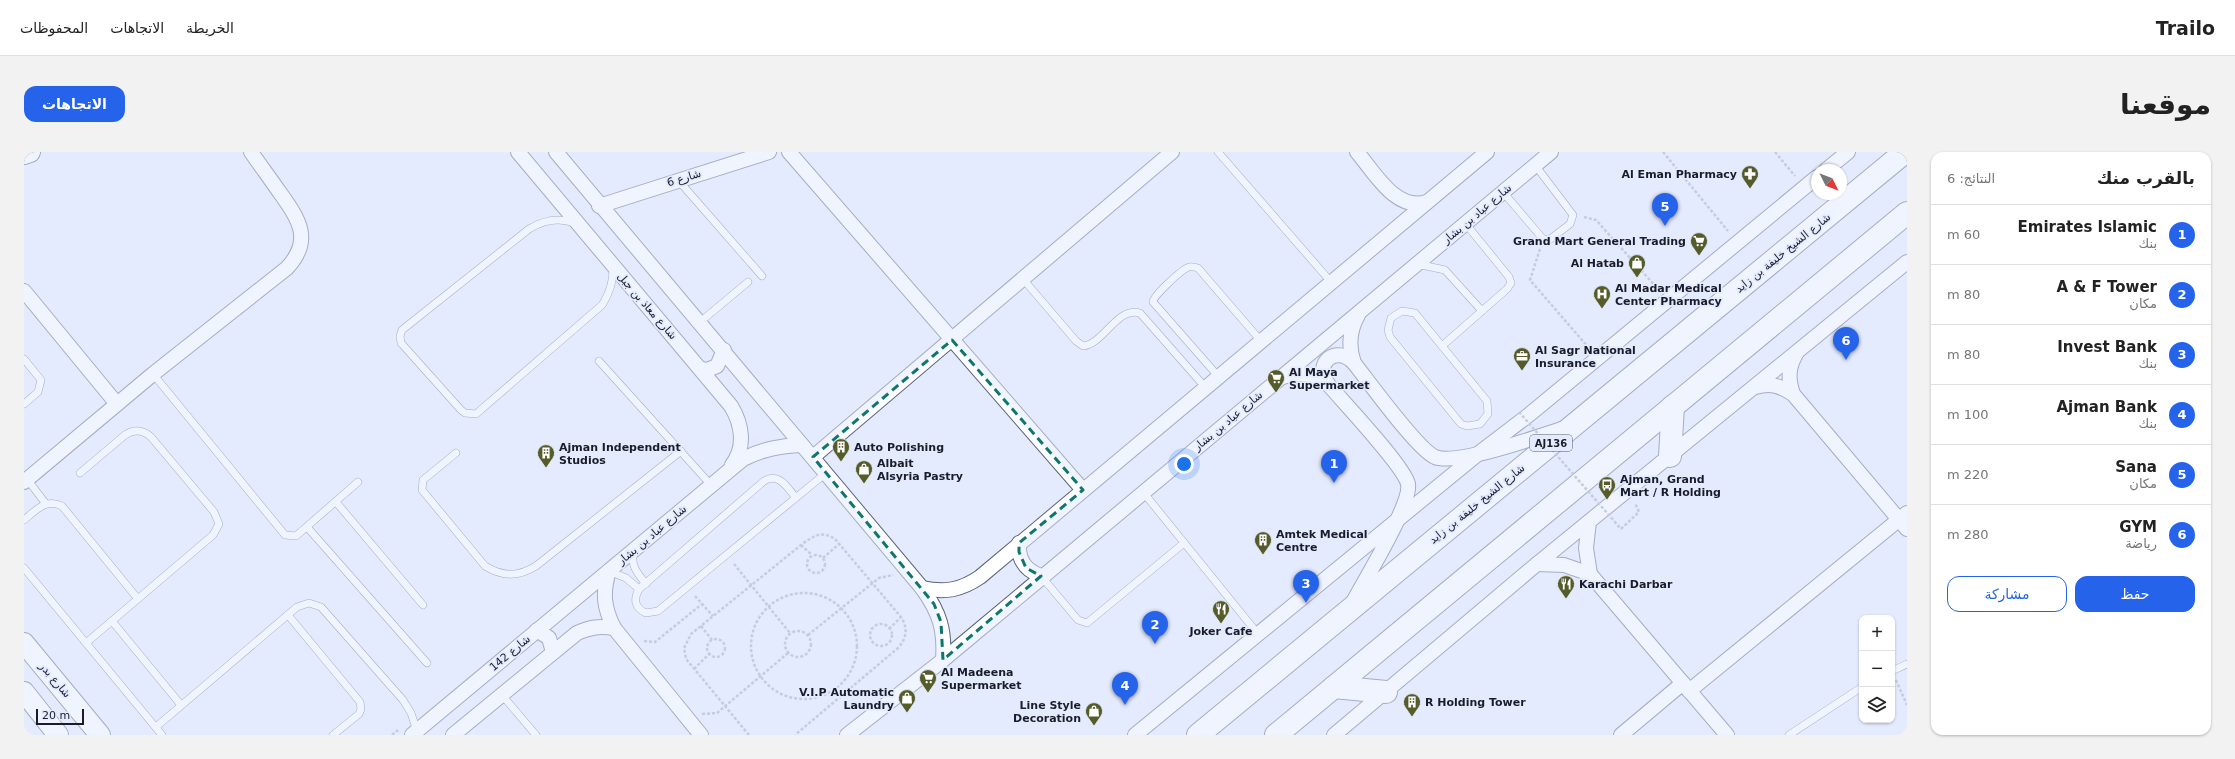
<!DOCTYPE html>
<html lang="ar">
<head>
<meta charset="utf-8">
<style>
	:root { --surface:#fff; --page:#f2f2f2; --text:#222; --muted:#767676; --line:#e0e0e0; --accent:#2563eb }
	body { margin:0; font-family:"DejaVu Sans","Noto Naskh Arabic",sans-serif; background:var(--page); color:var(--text); direction:rtl }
	.controls { position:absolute; right:12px; bottom:12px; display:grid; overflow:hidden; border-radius:8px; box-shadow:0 1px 3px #0004 }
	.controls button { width:36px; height:36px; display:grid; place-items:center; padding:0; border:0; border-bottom:1px solid var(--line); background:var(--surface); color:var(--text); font:20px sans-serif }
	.compass { position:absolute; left:1787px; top:12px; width:36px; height:36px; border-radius:50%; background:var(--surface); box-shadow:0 1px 3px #0004; rotate:132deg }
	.scale { position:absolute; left:12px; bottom:10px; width:48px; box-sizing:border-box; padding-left:4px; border:2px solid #1a1d29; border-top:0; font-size:11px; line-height:14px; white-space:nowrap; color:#1a1d29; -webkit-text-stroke:3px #e4ebff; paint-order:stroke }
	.you { position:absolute; left:1160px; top:312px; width:14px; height:14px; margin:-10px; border:3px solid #fff; border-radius:50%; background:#1a73e8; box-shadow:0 0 0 6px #1a73e833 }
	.badge { display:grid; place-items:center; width:26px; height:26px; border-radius:50%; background:var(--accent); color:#fff; font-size:13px; font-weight:700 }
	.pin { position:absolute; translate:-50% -33px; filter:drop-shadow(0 1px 2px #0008) }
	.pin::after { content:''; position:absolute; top:21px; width:14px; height:12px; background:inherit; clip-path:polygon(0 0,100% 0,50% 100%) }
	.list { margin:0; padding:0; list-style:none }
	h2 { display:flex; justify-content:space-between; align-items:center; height:52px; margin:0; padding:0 16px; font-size:17px }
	h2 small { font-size:13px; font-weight:400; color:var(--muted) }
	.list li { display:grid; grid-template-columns:26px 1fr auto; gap:12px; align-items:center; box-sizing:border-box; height:60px; padding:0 16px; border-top:1px solid var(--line) }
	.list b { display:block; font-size:15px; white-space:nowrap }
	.list p { margin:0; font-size:13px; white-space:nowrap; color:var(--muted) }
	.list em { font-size:13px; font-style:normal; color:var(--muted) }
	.actions { display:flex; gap:8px; padding:12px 16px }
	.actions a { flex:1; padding:9px 0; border:1px solid var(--accent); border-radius:12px; text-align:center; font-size:14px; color:var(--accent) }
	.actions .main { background:var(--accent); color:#fff }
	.icon { flex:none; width:22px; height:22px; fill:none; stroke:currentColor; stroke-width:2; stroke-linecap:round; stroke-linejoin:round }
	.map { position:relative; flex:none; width:1883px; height:583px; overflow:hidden; direction:ltr; border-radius:12px }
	header { display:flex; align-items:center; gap:24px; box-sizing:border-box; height:56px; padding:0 20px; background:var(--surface); border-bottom:1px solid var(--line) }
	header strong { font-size:19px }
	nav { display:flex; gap:22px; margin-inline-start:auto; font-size:14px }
	.intro { display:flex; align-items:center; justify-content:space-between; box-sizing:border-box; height:96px; padding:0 24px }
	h1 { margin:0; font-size:28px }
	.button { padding:10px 18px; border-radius:12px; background:var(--accent); color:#fff; font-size:14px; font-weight:700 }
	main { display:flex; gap:24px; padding:0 24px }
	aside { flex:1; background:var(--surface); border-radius:12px; box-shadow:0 1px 3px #0004 }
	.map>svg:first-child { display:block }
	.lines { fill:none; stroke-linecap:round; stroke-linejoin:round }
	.service-casing { stroke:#5a637f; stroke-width:8 }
	.minor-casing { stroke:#5a637f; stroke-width:16 }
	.secondary-casing { stroke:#5a637f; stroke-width:22 }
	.primary-casing { stroke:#5a637f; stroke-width:24 }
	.path { stroke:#a1a7b8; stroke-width:2.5; stroke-dasharray:3 2; stroke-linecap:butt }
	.service { stroke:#fff; stroke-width:7 }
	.minor { stroke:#fff; stroke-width:14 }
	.secondary { stroke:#fff; stroke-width:20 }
	.primary { stroke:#fff; stroke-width:22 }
	.path-bridge { stroke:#a1a7b8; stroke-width:2.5; stroke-dasharray:3 2; stroke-linecap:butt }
	.marked { fill:none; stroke:#0f766e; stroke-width:3; stroke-dasharray:8 5; stroke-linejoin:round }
	.labels { text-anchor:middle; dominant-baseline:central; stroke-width:3.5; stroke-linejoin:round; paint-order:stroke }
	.shield { fill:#e4ebff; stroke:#575b69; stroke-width:1 }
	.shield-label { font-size:10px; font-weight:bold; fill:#1a1d29 }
	.poi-label { font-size:11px; font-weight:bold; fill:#1a1d29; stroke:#e4ebff; text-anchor:start }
	.street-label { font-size:11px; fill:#1a1d29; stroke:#e4ebff }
</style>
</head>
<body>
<header>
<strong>Trailo</strong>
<nav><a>الخريطة</a><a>الاتجاهات</a><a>المحفوظات</a></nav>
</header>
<div class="intro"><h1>موقعنا</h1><a class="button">الاتجاهات</a></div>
<main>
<aside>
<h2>بالقرب منك<small>النتائج: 6</small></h2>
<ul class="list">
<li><span class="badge">1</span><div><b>Emirates Islamic</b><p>بنك</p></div><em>60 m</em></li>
<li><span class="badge">2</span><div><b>A &amp; F Tower</b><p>مكان</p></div><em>80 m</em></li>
<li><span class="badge">3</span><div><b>Invest Bank</b><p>بنك</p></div><em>80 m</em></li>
<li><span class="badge">4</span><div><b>Ajman Bank</b><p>بنك</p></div><em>100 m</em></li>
<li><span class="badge">5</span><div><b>Sana</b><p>مكان</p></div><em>220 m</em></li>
<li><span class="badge">6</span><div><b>GYM</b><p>رياضة</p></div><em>280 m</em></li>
</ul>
<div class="actions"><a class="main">حفظ</a><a>مشاركة</a></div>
</aside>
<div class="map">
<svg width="1883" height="583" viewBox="0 0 1883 583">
	<rect width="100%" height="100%" fill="#e4ebff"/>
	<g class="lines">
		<g class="service-casing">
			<g id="service">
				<path d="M1194,0L1307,130"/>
				<path d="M654,28L738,124"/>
				<path d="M1479,40L1519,87L1525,88L1546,72L1549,63L1511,13"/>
				<path d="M550,71C534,65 520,68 505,77L378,178L376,184L377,191L437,258L441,261L452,262L578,153C586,140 589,130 589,115"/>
				<path d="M1393,112L1421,118L1458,159"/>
				<path d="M999,127L1052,189L1059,194C1080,192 1093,154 1116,161L1181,235"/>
				<path d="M1378,159L1391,161L1395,166L1463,249L1464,262L1456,272L1443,274L1437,272L1366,185L1364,178L1367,166Z"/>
				<path d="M676,170L724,130"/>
				<path d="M1418,194L1483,137L1487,131L1485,125L1441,71"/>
				<path d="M0,207L17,228L14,240L0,252"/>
				<path d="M575,209L687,333"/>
				<path d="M129,222L261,383L272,384L334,330"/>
				<path d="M1194,224L1129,150C1129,144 1158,117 1165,115C1168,114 1171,115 1174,116L1237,189"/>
				<path d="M432,301L399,328L398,338L461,414C479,425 494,425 512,414L657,299"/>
				<path d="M56,321L101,283C110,277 119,278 127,285L190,360L195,372L189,383L62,491"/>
				<path d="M3,327L22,352"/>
				<path d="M1119,340L1234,482"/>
				<path d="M772,346C763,335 755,320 740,329L615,437C609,448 611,456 622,461L634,459C690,413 746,367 802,321"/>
				<path d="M312,350L399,453"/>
				<path d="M0,368C12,358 22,346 38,354L114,447"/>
				<path d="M283,375L403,511"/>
				<path d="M610,399C606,413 613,421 622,432"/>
				<path d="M0,416L138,583"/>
				<path d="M585,419L602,426L615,437"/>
				<path d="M1017,424L1054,468L1063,471L1160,391"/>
				<path d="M264,463L336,550L337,557L335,562L309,583"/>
				<path d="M88,469L157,553"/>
				<path d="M1868,519L1883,512"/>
				<path d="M478,543L512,583"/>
				<path d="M132,575L273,455L285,451L297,455L379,548L387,561L393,579"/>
				<path d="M1765,583L1838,535"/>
			</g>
		</g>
		<g class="minor-casing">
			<g id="minor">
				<path d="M494,0L707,254C718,272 722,295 708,313"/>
				<path d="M532,0L898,436C916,461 921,478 919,508"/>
				<path d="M765,0L1059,338"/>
				<path d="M1333,0C1351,21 1372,60 1403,50"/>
				<path d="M1802,18L1824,0"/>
				<path d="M575,54L745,0"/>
				<path d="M0,139L93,252"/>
				<path d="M1334,163C1325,179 1324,194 1330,211C1345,230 1393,297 1411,305C1433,314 1515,284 1541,276"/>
				<path d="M677,217L683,218L693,214L700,198"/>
				<path d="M1259,225C1276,219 1289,222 1304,232C1319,250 1380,314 1384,332C1388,352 1340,429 1329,450"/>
				<path d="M1304,232C1289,211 1312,192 1330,211"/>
				<path d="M1731,235C1746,231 1755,233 1769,242L1883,377"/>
				<path d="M1769,242C1764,227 1764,216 1772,202"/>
				<path d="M789,305L1148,0"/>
				<path d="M0,330L129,222L263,116C290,87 274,66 254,38C245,25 236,13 227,0"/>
				<path d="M1565,370L1562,396L1566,422L1703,583"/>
				<path d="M995,391C994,408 1001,418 1017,424"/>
				<path d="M1513,412L1540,413L1566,422"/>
				<path d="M585,419C578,441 580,456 590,476L677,583"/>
				<path d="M898,436C921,441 937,438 956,425L1463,0"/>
				<path d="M513,478L525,486L529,500"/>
				<path d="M1665,539L1883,361"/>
				<path d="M388,583L719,307C739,297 756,294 778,293"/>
				<path d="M429,583L553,481C566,475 576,474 590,476"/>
				<path d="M823,583L919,508L1527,0"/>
				<path d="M1111,583L1455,301L1506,262L1793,25"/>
				<path d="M1310,583L1513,412L1883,110"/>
				<path d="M1597,583L1659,531"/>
			</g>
		</g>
		<g class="secondary-casing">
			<g id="secondary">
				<path d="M0,2L6,0"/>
				<path d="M0,491L76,583"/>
				<path d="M0,540L34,583"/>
			</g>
		</g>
		<g class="primary-casing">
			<g id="primary">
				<path d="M1646,304L1649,254"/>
				<path d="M1310,535L1362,540"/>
				<path d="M1174,583L1881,0"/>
				<path d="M1252,583L1883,61"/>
			</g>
		</g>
		<g class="path">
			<path d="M1639,0L1704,79"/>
			<path d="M1751,0L1771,24"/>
			<path d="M1560,65L1572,68L1634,137"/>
			<path d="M1516,97L1506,128L1564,195"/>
			<path d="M1597,377L1615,360L1611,351"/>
			<path d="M777,393L788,403"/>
			<circle cx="792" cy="412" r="9"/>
			<path d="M799,406L815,392"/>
			<path d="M710,412L766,481"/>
			<circle cx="780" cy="494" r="53"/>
			<path d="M671,444L689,464"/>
			<circle cx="857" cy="483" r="11"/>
			<path d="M677,474L688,488"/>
			<path d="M865,477L877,465"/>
			<circle cx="774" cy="492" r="13"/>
			<path d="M784,483L855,426L869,423"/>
			<circle cx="692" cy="496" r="9"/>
			<path d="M620,489L631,490L678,452"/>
			<path d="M670,517L686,501"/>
			<path d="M1872,528L1883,553"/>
			<path d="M678,562L693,561L764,501"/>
			<path d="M368,583L374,578"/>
			<path d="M725,583L662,507L660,496L667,482L777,393C789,384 798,378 811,387L877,465C884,476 883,486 874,496L771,583"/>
		</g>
		<use href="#service" class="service"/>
		<use href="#minor" class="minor"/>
		<use href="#secondary" class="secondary"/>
		<use href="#primary" class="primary"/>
		<path class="path-bridge" d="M1495,260L1597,377"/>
	</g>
	<path d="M0 0H1883V583H0ZM928,188L1059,338L995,391V400L1002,416L1017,424L919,508L917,470L910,452L789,305Z" fill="#e4ebff" fill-opacity=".55" fill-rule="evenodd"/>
	<path class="marked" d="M928,188L1059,338L995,391V400L1002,416L1017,424L919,508L917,470L910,452L789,305Z"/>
	<defs>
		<g id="pharmacy-pin" transform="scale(0.9)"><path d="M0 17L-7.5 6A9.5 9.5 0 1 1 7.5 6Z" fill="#555b29" stroke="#e4ebff"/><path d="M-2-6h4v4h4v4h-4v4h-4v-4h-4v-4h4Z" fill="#fff"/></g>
		<g id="supermarket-pin" transform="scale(0.9)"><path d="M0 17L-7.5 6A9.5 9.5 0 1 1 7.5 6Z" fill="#555b29" stroke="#e4ebff"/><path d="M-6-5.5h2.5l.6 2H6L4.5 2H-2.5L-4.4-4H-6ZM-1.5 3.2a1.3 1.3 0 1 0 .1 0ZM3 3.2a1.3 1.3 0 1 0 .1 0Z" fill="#fff"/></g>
		<g id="shop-pin" transform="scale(0.9)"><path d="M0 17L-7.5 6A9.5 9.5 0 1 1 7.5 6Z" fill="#555b29" stroke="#e4ebff"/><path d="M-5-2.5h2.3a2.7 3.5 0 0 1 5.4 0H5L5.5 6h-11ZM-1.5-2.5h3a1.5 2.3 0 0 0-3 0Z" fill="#fff"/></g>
		<g id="hospital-pin" transform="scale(0.9)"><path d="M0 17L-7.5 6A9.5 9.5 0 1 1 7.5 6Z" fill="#555b29" stroke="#e4ebff"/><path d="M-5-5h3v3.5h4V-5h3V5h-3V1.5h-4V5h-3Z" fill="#fff"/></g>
		<g id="office-pin" transform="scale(0.9)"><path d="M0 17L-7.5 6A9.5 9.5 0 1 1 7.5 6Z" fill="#555b29" stroke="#e4ebff"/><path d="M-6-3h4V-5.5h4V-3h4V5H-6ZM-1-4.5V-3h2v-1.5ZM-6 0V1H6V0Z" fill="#fff"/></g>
		<g id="building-pin" transform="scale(0.9)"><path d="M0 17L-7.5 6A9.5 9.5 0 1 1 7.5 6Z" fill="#555b29" stroke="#e4ebff"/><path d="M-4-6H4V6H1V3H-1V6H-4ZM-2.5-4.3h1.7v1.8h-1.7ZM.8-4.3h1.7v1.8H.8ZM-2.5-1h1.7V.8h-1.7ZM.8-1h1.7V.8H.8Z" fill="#fff"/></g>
		<g id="bus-pin" transform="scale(0.9)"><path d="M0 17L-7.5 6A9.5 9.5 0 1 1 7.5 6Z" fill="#555b29" stroke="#e4ebff"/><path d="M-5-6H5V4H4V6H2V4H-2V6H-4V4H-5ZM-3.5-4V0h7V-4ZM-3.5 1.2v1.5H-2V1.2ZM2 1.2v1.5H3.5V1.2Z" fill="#fff"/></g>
		<g id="restaurant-pin" transform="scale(0.9)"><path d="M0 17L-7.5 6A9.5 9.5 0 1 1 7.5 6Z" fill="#555b29" stroke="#e4ebff"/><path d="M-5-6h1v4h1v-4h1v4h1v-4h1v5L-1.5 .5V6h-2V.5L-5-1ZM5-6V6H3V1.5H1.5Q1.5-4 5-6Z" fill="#fff"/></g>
	</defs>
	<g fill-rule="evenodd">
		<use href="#pharmacy-pin" x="1726" y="22"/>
		<use href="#supermarket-pin" x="1675" y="89"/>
		<use href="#shop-pin" x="1613" y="111"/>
		<use href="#hospital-pin" x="1578" y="142"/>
		<use href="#office-pin" x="1498" y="204"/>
		<use href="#supermarket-pin" x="1252" y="226"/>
		<use href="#building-pin" x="817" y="295"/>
		<use href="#building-pin" x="522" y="301"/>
		<use href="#shop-pin" x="840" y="317"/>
		<use href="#bus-pin" x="1583" y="333"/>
		<use href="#building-pin" x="1239" y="388"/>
		<use href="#restaurant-pin" x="1542" y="432"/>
		<use href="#restaurant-pin" x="1197" y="457"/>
		<use href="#supermarket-pin" x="904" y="526"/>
		<use href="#shop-pin" x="883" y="546"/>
		<use href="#building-pin" x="1388" y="550"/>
		<use href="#shop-pin" x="1070" y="559"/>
	</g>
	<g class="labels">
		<rect class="shield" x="1506" y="283" width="42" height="16" rx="3"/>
		<g class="shield-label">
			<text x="1527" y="291">AJ136</text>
		</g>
		<g class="poi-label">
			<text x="1713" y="22" text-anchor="end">Al Eman Pharmacy</text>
			<text x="1662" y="89" text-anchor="end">Grand Mart General Trading</text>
			<text x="1600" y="111" text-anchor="end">Al Hatab</text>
			<text x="1591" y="136">Al Madar Medical<tspan x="1591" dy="13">Center Pharmacy</tspan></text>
			<text x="1511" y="198">Al Sagr National<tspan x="1511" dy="13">Insurance</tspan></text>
			<text x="1265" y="220">Al Maya<tspan x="1265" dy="13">Supermarket</tspan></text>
			<text x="535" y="295">Ajman Independent<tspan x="535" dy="13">Studios</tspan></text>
			<text x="830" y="295">Auto Polishing</text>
			<text x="853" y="311">Albait<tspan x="853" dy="13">Alsyria Pastry</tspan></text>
			<text x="1596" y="327">Ajman, Grand<tspan x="1596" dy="13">Mart / R Holding</tspan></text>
			<text x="1252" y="382">Amtek Medical<tspan x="1252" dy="13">Centre</tspan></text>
			<text x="1555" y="432">Karachi Darbar</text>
			<text x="1197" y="479" text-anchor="middle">Joker Cafe</text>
			<text x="917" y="520">Al Madeena<tspan x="917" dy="13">Supermarket</tspan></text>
			<text x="870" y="540" text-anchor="end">V.I.P Automatic<tspan x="870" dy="13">Laundry</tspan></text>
			<text x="1401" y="550">R Holding Tower</text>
			<text x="1057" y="553" text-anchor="end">Line Style<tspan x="1057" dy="13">Decoration</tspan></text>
		</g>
		<g class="street-label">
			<text transform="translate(660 26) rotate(-17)">شارع 6</text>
			<text transform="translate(1453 62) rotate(-40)">شارع عباد بن بشار</text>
			<text transform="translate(1759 101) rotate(-39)">شارع الشيخ خليفة بن زايد</text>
			<text transform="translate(623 154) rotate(49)">شارع معاذ بن جبل</text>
			<text transform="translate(1204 269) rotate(-40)">شارع عباد بن بشار</text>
			<text transform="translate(1453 352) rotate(-39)">شارع الشيخ خليفة بن زايد</text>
			<text transform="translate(628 383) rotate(-40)">شارع عباد بن بشار</text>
			<text transform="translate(486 501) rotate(-40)">شارع 142</text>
			<text transform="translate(31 528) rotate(50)">شارع بدر</text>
		</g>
	</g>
</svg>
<div class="controls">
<button>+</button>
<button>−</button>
<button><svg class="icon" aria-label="layers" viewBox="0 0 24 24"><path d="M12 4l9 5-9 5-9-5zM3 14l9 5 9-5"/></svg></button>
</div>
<svg class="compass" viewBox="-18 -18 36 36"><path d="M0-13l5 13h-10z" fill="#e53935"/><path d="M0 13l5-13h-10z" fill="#767676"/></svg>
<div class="scale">20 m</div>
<div class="you"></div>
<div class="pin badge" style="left:1310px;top:331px">1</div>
<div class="pin badge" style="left:1131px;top:492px">2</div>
<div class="pin badge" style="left:1282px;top:451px">3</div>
<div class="pin badge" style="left:1101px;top:553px">4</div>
<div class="pin badge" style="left:1641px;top:74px">5</div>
<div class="pin badge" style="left:1822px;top:208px">6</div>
</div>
</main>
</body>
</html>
